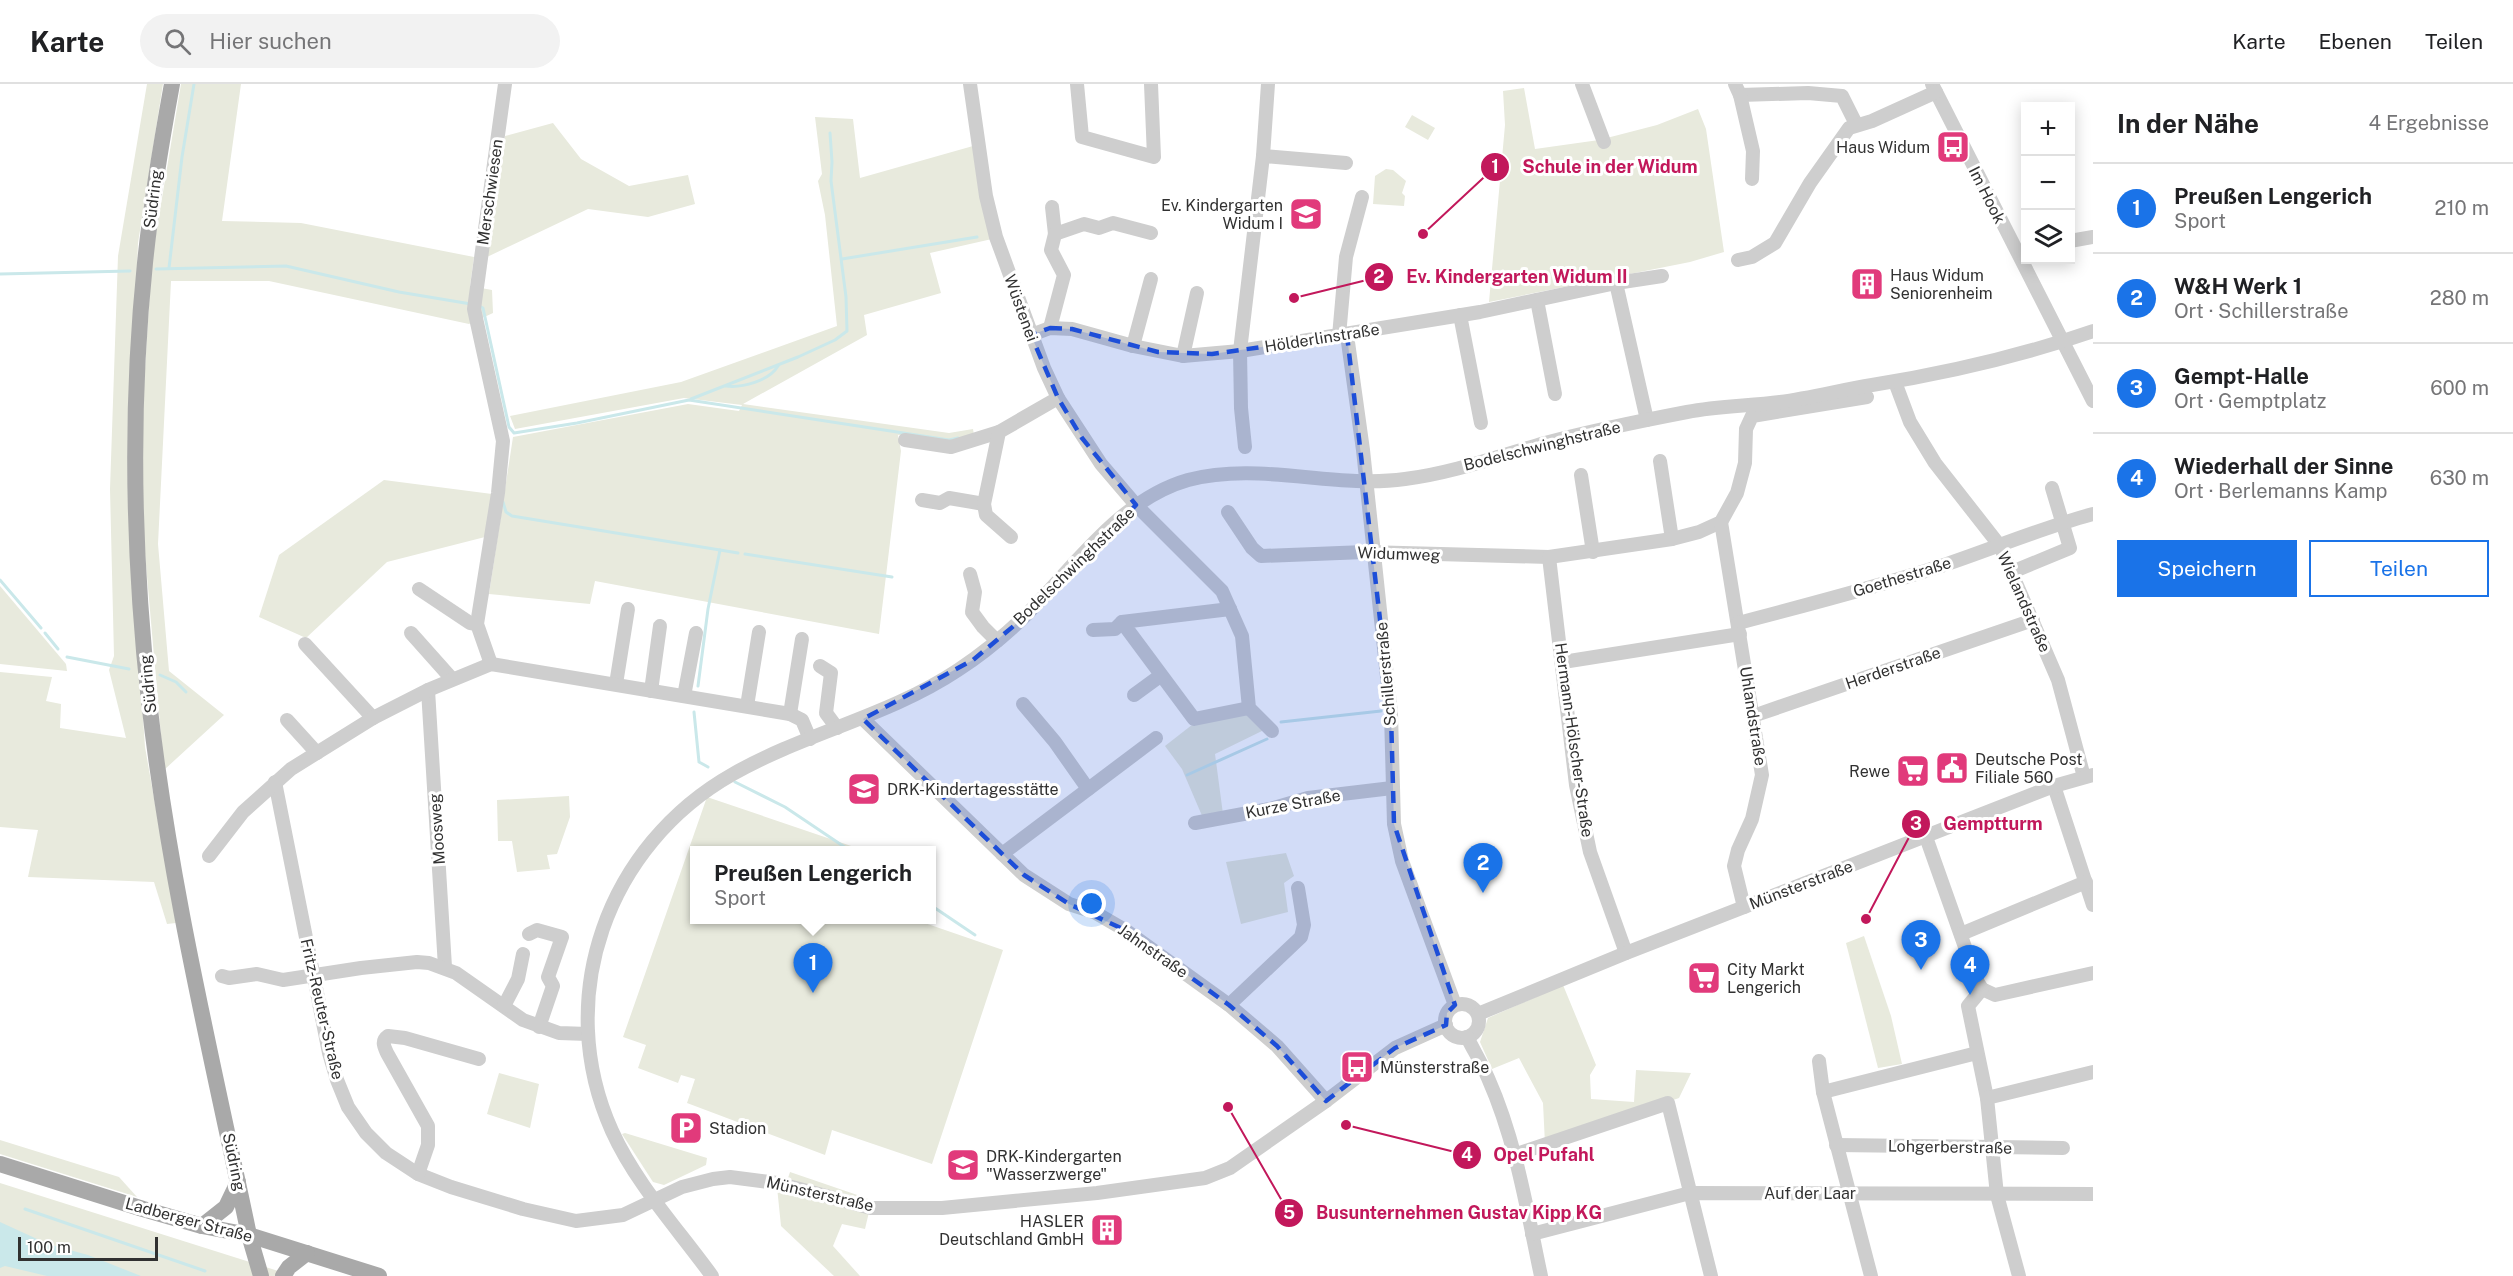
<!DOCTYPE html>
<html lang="de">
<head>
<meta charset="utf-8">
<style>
	:root { --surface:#fff; --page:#f2f2f2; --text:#202124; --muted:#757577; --line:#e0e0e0; --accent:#1a73e8 }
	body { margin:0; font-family:"Public Sans",sans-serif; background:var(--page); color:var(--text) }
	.controls { position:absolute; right:18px; top:18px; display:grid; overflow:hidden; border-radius:0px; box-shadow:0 3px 15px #0003 }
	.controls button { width:54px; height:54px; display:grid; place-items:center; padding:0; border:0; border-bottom:2px solid var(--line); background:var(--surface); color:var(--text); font:30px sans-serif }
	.scale { position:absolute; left:18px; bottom:15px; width:140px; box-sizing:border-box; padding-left:6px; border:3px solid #313131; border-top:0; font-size:16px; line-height:21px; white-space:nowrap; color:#313131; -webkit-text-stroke:4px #fff; paint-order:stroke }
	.you { position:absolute; left:1092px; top:820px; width:21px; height:21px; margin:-15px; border:4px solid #fff; border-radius:50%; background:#1a73e8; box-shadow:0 0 0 9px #1a73e833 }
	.badge { display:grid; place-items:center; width:39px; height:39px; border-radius:50%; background:var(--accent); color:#fff; font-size:20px; font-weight:700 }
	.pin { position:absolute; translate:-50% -50px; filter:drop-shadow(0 2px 3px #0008) }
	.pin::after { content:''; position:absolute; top:32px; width:21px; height:18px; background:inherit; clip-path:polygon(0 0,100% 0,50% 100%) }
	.popup { position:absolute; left:690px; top:762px; width:246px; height:78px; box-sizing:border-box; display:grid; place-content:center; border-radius:0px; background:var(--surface); filter:drop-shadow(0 2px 4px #0005); font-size:20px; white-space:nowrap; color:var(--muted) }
	.popup b { font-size:22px; color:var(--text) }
	.popup::after { content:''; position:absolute; left:50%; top:100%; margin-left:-12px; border:12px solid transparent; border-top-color:var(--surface) }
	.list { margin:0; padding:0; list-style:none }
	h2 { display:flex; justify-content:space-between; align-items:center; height:78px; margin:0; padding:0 24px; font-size:26px }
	h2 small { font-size:20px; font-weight:400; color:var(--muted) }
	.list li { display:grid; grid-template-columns:39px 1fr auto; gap:18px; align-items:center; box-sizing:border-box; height:90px; padding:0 24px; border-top:2px solid var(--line) }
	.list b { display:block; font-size:22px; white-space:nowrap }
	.list p { margin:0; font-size:20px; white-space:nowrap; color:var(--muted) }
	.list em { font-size:20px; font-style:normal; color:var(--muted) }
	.actions { display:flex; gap:12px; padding:18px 24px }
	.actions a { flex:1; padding:14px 0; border:2px solid var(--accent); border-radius:0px; text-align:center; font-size:21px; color:var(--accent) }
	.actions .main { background:var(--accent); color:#fff }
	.icon { flex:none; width:33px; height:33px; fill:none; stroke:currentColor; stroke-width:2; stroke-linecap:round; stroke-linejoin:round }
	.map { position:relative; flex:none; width:2093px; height:1192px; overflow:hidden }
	header { display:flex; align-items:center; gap:36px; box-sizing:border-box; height:84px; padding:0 30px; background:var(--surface); border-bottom:2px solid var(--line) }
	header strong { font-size:28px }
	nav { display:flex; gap:33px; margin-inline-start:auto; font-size:21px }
	.search { width:420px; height:54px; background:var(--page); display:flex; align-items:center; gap:15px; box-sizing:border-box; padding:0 21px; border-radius:33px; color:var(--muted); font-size:22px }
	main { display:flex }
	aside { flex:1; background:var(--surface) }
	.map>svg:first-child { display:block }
	.green { fill:#e8eadd }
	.water { fill:#cae8ea }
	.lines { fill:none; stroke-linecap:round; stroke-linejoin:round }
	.stream { stroke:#cae8ea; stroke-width:3 }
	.minor { stroke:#cecece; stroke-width:14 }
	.major { stroke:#a9a9a9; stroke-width:16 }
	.marked { fill:#1d4ed8; fill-opacity:0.2; stroke:#1d4ed8; stroke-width:4.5; stroke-dasharray:12 8; stroke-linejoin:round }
	.labels { text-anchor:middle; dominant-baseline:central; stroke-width:6; stroke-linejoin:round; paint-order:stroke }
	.poi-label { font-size:16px; fill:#313131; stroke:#fff; text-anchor:start }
	.street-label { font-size:16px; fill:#313131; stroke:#fff }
	.leader { fill:none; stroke:#c2185b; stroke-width:2 }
	.callout-dot { fill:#c2185b; stroke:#fff; stroke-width:2 }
	.mark-label { font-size:18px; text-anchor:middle; font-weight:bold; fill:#fff }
	.callout-label { font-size:18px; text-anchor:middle; font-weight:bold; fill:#c2185b; stroke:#fff; stroke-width:6; stroke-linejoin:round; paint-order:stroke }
</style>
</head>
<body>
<header>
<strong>Karte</strong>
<div class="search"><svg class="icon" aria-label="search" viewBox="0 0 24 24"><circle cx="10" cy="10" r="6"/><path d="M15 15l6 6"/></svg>Hier suchen</div>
<nav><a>Karte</a><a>Ebenen</a><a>Teilen</a></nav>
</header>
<main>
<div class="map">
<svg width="2093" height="1192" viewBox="0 0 2093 1192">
	<rect width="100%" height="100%" fill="#fff"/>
	<g class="green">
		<path d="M147,0H163L138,159L128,408L145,663L176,839L167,840L154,798L28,793L38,746L0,743V588L52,593L46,617L61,620L60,644L126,654L109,586L114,572L110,405L118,172Z"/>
		<path d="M181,0H241L222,137L301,139L474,173L470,202L492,206L493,229L469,240L269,197H171L158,460L169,587L224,631L164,686L144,458L141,348L152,174Z"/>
		<path d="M1524,4L1535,65L1599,56L1657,41L1698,25L1706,45L1724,168L1690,178L1489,218L1505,41L1503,7Z"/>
		<path d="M1412,31L1435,44L1428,56L1405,43Z"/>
		<path d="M815,33L853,35L860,94L973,62L992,155L930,169L941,209L864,231L867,251L743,320L949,349L973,345L974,351L951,359L898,351L901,367L879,550L595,497L590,520L489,510L513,353L688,320L739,327L742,321L684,314L515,345L510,332L681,298L837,242L825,131L818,97L822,90Z"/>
		<path d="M553,39L581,75L629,102L688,91L695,120L648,133L588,125L487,173L505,52Z"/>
		<path d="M1386,85L1393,86L1406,97L1402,109L1405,112L1404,122L1373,120L1375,92Z"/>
		<path d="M384,396L492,410L485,453L387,478L306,554L259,533L279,471Z"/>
		<path d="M0,502L66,580L67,587L0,580Z"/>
		<path d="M1248,627L1266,645L1215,670L1223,730L1203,734L1182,685L1165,662L1197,637Z"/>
		<path d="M569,712L570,733L557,770L547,771L550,785L517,788L512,757H498L497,716Z"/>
		<path d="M707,713L860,765L694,766V836H916L1003,866L932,1080L832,1046L825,1071L687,1019L695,995L681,991L678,999L638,984L646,961L623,953Z"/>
		<path d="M1286,769L1294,792L1284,799L1288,828L1241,840L1226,778Z"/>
		<path d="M1864,852L1891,932L1902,980L1878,984L1846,859Z"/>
		<path d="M1563,901L1596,981L1590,991L1591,1015L1634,1018L1636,986L1691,989L1679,1014L1545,1060L1543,1019L1519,974L1492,985L1480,958L1488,934Z"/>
		<path d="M499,989L539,1000L530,1044L487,1030Z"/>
		<path d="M625,1049L707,1074L706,1081L664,1101L653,1098L622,1050Z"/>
		<path d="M0,1056L119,1093L137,1113L0,1070Z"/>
		<path d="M790,1088L869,1115L787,1097Z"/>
		<path d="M0,1099L294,1192H0Z"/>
		<path d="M777,1103L869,1128L865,1145L842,1140L833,1162L860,1192H834L781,1142Z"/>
	</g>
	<path class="water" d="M0,1138L48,1160L88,1171L141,1192H47L5,1182L0,1184Z"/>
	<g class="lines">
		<g class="stream">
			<path d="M842,175L977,153"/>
			<path d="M169,184L182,73L194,0"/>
			<path d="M156,185L286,182L399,208L471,220"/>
			<path d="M0,190L130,187"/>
			<path d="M477,221L483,224L509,343L514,349L577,339L689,316L949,356L958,354"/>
			<path d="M726,302C742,304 769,297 778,282"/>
			<path d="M691,315L798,273L835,256L847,247L846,213L831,97L832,78L830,49"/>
			<path d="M503,418L506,428L512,432L720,466L708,525L698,602"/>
			<path d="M720,466L738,469"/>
			<path d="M745,470L892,493"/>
			<path d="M0,496L41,544"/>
			<path d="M45,549L58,565"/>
			<path d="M67,573L129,585"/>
			<path d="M160,591L176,598L186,608"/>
			<path d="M694,628L699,678L708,683"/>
			<path d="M1281,638L1381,627"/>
			<path d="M1187,691L1267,655"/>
			<path d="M735,698L785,723L849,766"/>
			<path d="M932,822L975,851"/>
			<path d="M25,1125L205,1187"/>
		</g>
		<g class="minor">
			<path d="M970,0L986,112L996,153L1044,284L1058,314L1101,380L1136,421L1222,507L1242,552L1249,624L1272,647"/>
			<path d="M1077,0L1082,53L1154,73L1151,0"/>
			<path d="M1582,0L1604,58"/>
			<path d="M1735,0L1740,11L1808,9L1842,12L1856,40"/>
			<path d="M1932,0L2093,317"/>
			<path d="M1740,11L1753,67L1752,95"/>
			<path d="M1263,72L1346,79"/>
			<path d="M1052,123L1055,150"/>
			<path d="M2070,157L2093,153"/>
			<path d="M1738,176L1752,173L1775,159L1810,99L1849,44L1872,37L1936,8"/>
			<path d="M1616,199L1647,336"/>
			<path d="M1537,216L1555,310"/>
			<path d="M1460,231L1481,339"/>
			<path d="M1050,244L1064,191L1051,166L1055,150L1084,140L1099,144L1113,139L1151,149"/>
			<path d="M1031,251L1050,244L1072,245L1133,262L1183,272L1240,267L1480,228L1616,199L1662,192"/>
			<path d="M1347,251L1363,366L1391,630L1394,740L1402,777L1455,921"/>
			<path d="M1339,252L1346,173L1362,113"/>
			<path d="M1133,262L1151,195"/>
			<path d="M1183,272L1197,209"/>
			<path d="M1895,298L1910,338L1935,379L2000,462L2058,596L2084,693"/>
			<path d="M905,356L951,363L999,348"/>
			<path d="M1245,363L1241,324L1240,267L1263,72L1268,0"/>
			<path d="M1660,377L1672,455"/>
			<path d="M1581,391L1593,468"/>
			<path d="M922,416L940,419L949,414L984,420"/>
			<path d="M1228,428L1252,464L1261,472L1365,468L1549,473L1672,455L1699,448L1721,438L1737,409L1745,379L1746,345L1752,332L1867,313"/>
			<path d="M1721,438L1762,691L1752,735L1738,766L1734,782L1744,823"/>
			<path d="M1011,453L986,431L984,420L999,348L1058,314"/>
			<path d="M1549,473L1576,701L1590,768L1626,869"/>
			<path d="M2012,488L2070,464L2052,404"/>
			<path d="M970,490L975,508L972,528L983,543L997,557"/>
			<path d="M419,505L470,539L477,540"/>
			<path d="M1230,525L1122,538L1194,635L1249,624"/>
			<path d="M1738,539C1806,521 1874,504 1941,482C1992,465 2041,444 2093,430"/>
			<path d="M1093,546L1115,545L1122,538"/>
			<path d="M411,549L452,595"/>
			<path d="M305,560L373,634"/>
			<path d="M1563,578L1740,550"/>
			<path d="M491,580L477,540L498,409L503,357L474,225L505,0"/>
			<path d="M820,582L831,589L826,629L837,644"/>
			<path d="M616,600L628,525"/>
			<path d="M428,606L445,883"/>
			<path d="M651,607L660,542"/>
			<path d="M1134,611L1160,592"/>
			<path d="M684,612L696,549"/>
			<path d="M1023,620L1055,658L1088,705"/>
			<path d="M747,622L759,548"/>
			<path d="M790,630L802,555"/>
			<path d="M1753,632L2033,536"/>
			<path d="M863,635L1024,791L1069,820L1094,828L1125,846L1229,921L1277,962L1326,1017"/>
			<path d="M287,636L317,669"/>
			<path d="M275,698L329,969L337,996L348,1023L366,1049L386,1069L418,1090L451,1103L523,1125L576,1137L623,1131L682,1103L713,1095L730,1093L777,1099L871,1124H942L1097,1109L1205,1094L1230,1084L1326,1017L1395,964L1446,941"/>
			<path d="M2054,702L2093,821"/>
			<path d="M1195,739L1270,725L1308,714L1392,704"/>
			<path d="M1926,753L1977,897L1982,905L1995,911L2093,889"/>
			<path d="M1002,770L1156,654"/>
			<path d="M209,772L243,728L291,685L373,634L428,606L491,580L790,630L802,636L810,655"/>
			<path d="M529,850L537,846L562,853L548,893L553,902L539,943"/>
			<path d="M1961,850L2086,798"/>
			<path d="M222,892L229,894L257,890L283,896L361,884L417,878L429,879L456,889L523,936L559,949L588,950"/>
			<path d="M1982,905L1968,922L1987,1014L1997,1111L2019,1192"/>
			<circle cx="1462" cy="937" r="17"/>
			<path d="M1229,921L1301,853L1304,841L1298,804"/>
			<path d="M504,922L518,895L523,870"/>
			<path d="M1478,930L1626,869L2054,702L2093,691"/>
			<path d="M1467,953C1474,967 1482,980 1488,994C1516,1057 1527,1126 1541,1192"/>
			<path d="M1819,977L1823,1008L1871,1192"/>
			<path d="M1823,1008L1977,969"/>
			<path d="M1987,1014L2093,988"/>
			<path d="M1836,1061L2063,1064"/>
			<path d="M1514,1071L1668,1019L1711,1192"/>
			<path d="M418,1090L428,1061V1042L387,969C384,962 381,957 388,952L405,954L479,975"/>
			<path d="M1532,1150L1690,1109L2093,1110"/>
			<path d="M712,1192C678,1145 636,1100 612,1047C552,914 607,761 733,690C805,649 889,632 958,586C981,571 1003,553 1023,534C1073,485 1118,416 1188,396C1259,377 1333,405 1405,395C1453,389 1499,372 1545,359C1592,347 1640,337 1687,328C1718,322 1749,322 1780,318C1811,314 1841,306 1872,301C1947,289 2021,272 2093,247"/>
		</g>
		<g class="major">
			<path d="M172,0C161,60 151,119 145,179C130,324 133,472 149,617C169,797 212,974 249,1151L261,1192"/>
			<path d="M0,1080L143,1125L202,1142L249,1151L379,1192"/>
			<path d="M202,1142L226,1123L238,1098"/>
			<path d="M283,1192L289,1183L307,1169"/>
		</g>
	</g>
	<path class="marked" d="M1050,244L1072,245L1158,268L1212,270L1347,251L1391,630L1394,740L1455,921L1447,929L1446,941L1395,964L1326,1017L1277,962L1229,921L1125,846L1069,820L1024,791L863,635L973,576L1022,535L1136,421L1082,354L1058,314L1031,251Z"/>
	<defs>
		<g id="bus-square" transform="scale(1.725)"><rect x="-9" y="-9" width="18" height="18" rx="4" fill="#e13a7b" stroke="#fff"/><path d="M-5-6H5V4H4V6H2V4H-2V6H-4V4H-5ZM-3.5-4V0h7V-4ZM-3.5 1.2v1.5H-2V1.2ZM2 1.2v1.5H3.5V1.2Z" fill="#fff"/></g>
		<g id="school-square" transform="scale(1.725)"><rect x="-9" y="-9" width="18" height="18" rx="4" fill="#e13a7b" stroke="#fff"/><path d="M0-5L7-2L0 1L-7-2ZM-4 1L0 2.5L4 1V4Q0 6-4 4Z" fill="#fff"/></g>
		<g id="building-square" transform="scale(1.725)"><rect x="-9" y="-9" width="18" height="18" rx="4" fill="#e13a7b" stroke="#fff"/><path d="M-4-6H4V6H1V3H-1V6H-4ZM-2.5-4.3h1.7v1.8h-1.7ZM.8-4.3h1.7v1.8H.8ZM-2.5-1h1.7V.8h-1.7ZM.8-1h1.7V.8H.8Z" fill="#fff"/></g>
		<g id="civic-square" transform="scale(1.725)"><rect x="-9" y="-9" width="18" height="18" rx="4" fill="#e13a7b" stroke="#fff"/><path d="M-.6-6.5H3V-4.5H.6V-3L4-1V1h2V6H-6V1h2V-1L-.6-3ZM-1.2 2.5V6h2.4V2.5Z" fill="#fff"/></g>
		<g id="supermarket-square" transform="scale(1.725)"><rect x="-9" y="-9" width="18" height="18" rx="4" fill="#e13a7b" stroke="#fff"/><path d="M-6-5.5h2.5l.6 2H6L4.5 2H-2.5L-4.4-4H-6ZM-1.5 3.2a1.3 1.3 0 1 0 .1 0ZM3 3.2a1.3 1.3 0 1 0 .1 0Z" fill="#fff"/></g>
		<g id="parking-square" transform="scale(1.725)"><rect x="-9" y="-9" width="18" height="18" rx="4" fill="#e13a7b" stroke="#fff"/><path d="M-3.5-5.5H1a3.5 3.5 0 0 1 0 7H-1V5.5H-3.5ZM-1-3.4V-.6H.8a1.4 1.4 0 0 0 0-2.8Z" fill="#fff"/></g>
	</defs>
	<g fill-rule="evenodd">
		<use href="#bus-square" x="1953" y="63"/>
		<use href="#school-square" x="1306" y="130"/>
		<use href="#building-square" x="1867" y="200"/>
		<use href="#civic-square" x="1952" y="684"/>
		<use href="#supermarket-square" x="1913" y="687"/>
		<use href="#school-square" x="864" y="705"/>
		<use href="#supermarket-square" x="1704" y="894"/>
		<use href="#bus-square" x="1357" y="983"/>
		<use href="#parking-square" x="686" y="1044"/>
		<use href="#school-square" x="963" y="1081"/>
		<use href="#building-square" x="1107" y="1146"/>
	</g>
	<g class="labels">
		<g class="poi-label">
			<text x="1930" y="63" text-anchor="end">Haus Widum</text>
			<text x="1283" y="121" text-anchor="end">Ev. Kindergarten<tspan x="1283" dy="18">Widum I</tspan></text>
			<text x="1890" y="191">Haus Widum<tspan x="1890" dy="18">Seniorenheim</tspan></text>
			<text x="1975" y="675">Deutsche Post<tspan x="1975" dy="18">Filiale 560</tspan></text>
			<text x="1890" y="687" text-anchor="end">Rewe</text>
			<text x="887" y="705">DRK-Kindertagesstätte</text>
			<text x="1727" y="885">City Markt<tspan x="1727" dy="18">Lengerich</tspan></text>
			<text x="1380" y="983">Münsterstraße</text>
			<text x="709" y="1044">Stadion</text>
			<text x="986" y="1072">DRK-Kindergarten<tspan x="986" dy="18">"Wasserzwerge"</tspan></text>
			<text x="1084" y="1137" text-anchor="end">HASLER<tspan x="1084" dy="18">Deutschland GmbH</tspan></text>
		</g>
		<g class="street-label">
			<text transform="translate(490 108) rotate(-82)">Merschwiesen</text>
			<text transform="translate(1987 111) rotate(63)">Im Hook</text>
			<text transform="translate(153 115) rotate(-83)">Südring</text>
			<text transform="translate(1021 224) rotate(70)">Wüstenei</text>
			<text transform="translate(1322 254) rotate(-9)">Hölderlinstraße</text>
			<text transform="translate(1542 362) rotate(-14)">Bodelschwinghstraße</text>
			<text transform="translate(1399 470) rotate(2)">Widumweg</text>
			<text transform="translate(1074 482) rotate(-44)">Bodelschwinghstraße</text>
			<text transform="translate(1902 493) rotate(-17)">Goethestraße</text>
			<text transform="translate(2024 518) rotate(66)">Wielandstraße</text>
			<text transform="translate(1893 584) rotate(-19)">Herderstraße</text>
			<text transform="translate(1386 590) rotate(-95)">Schillerstraße</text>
			<text transform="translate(148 600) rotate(-96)">Südring</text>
			<text transform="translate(1753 632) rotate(81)">Uhlandstraße</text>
			<text transform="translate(1574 656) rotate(82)">Hermann-Hölscher-Straße</text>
			<text transform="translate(1293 720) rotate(-11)">Kurze Straße</text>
			<text transform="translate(437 745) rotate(-94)">Moosweg</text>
			<text transform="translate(1801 801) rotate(-21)">Münsterstraße</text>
			<text transform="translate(1153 867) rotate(35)">Jahnstraße</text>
			<text transform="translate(322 925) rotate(77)">Fritz-Reuter-Straße</text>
			<text transform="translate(1950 1063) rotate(1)">Lohgerberstraße</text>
			<text transform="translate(234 1078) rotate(78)">Südring</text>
			<text x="1810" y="1109">Auf der Laar</text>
			<text transform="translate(820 1110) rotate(13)">Münsterstraße</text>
			<text transform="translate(189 1136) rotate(15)">Ladberger Straße</text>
		</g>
	</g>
	<path class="leader" d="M1423 150L1495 83M1294 214L1379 193M1866 835L1916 740M1346 1041L1467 1071M1228 1023L1289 1129"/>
	<g class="callout-dot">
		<circle cx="1423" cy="150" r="6"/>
		<circle cx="1294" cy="214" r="6"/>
		<circle cx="1866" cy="835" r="6"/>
		<circle cx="1346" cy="1041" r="6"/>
		<circle cx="1228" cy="1023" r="6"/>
		<circle cx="1495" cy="83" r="15"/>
		<circle cx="1379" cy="193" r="15"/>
		<circle cx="1916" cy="740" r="15"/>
		<circle cx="1467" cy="1071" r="15"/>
		<circle cx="1289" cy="1129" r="15"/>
	</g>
	<g class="mark-label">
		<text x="1495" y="89">1</text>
		<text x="1379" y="199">2</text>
		<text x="1916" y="746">3</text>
		<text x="1467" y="1077">4</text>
		<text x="1289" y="1135">5</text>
	</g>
	<g class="callout-label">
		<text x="1610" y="89">Schule in der Widum</text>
		<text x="1517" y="199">Ev. Kindergarten Widum II</text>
		<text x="1993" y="746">Gemptturm</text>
		<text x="1544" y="1077">Opel Pufahl</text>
		<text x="1459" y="1135">Busunternehmen Gustav Kipp KG</text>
	</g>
</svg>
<div class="controls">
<button>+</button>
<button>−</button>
<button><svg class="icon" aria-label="layers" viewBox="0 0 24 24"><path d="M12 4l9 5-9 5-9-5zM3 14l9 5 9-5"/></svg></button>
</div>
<div class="scale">100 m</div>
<div class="you"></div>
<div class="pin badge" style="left:813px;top:909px">1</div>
<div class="popup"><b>Preußen Lengerich</b>Sport</div>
<div class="pin badge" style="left:1483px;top:809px">2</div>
<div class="pin badge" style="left:1921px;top:886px">3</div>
<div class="pin badge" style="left:1970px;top:911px">4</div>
</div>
<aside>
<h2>In der Nähe<small>4 Ergebnisse</small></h2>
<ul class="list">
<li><span class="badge">1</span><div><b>Preußen Lengerich</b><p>Sport</p></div><em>210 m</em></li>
<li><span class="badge">2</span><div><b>W&amp;H Werk 1</b><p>Ort · Schillerstraße</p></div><em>280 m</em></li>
<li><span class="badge">3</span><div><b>Gempt-Halle</b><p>Ort · Gemptplatz</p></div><em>600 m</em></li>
<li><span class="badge">4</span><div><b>Wiederhall der Sinne</b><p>Ort · Berlemanns Kamp</p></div><em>630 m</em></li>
</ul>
<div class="actions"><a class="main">Speichern</a><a>Teilen</a></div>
</aside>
</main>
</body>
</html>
